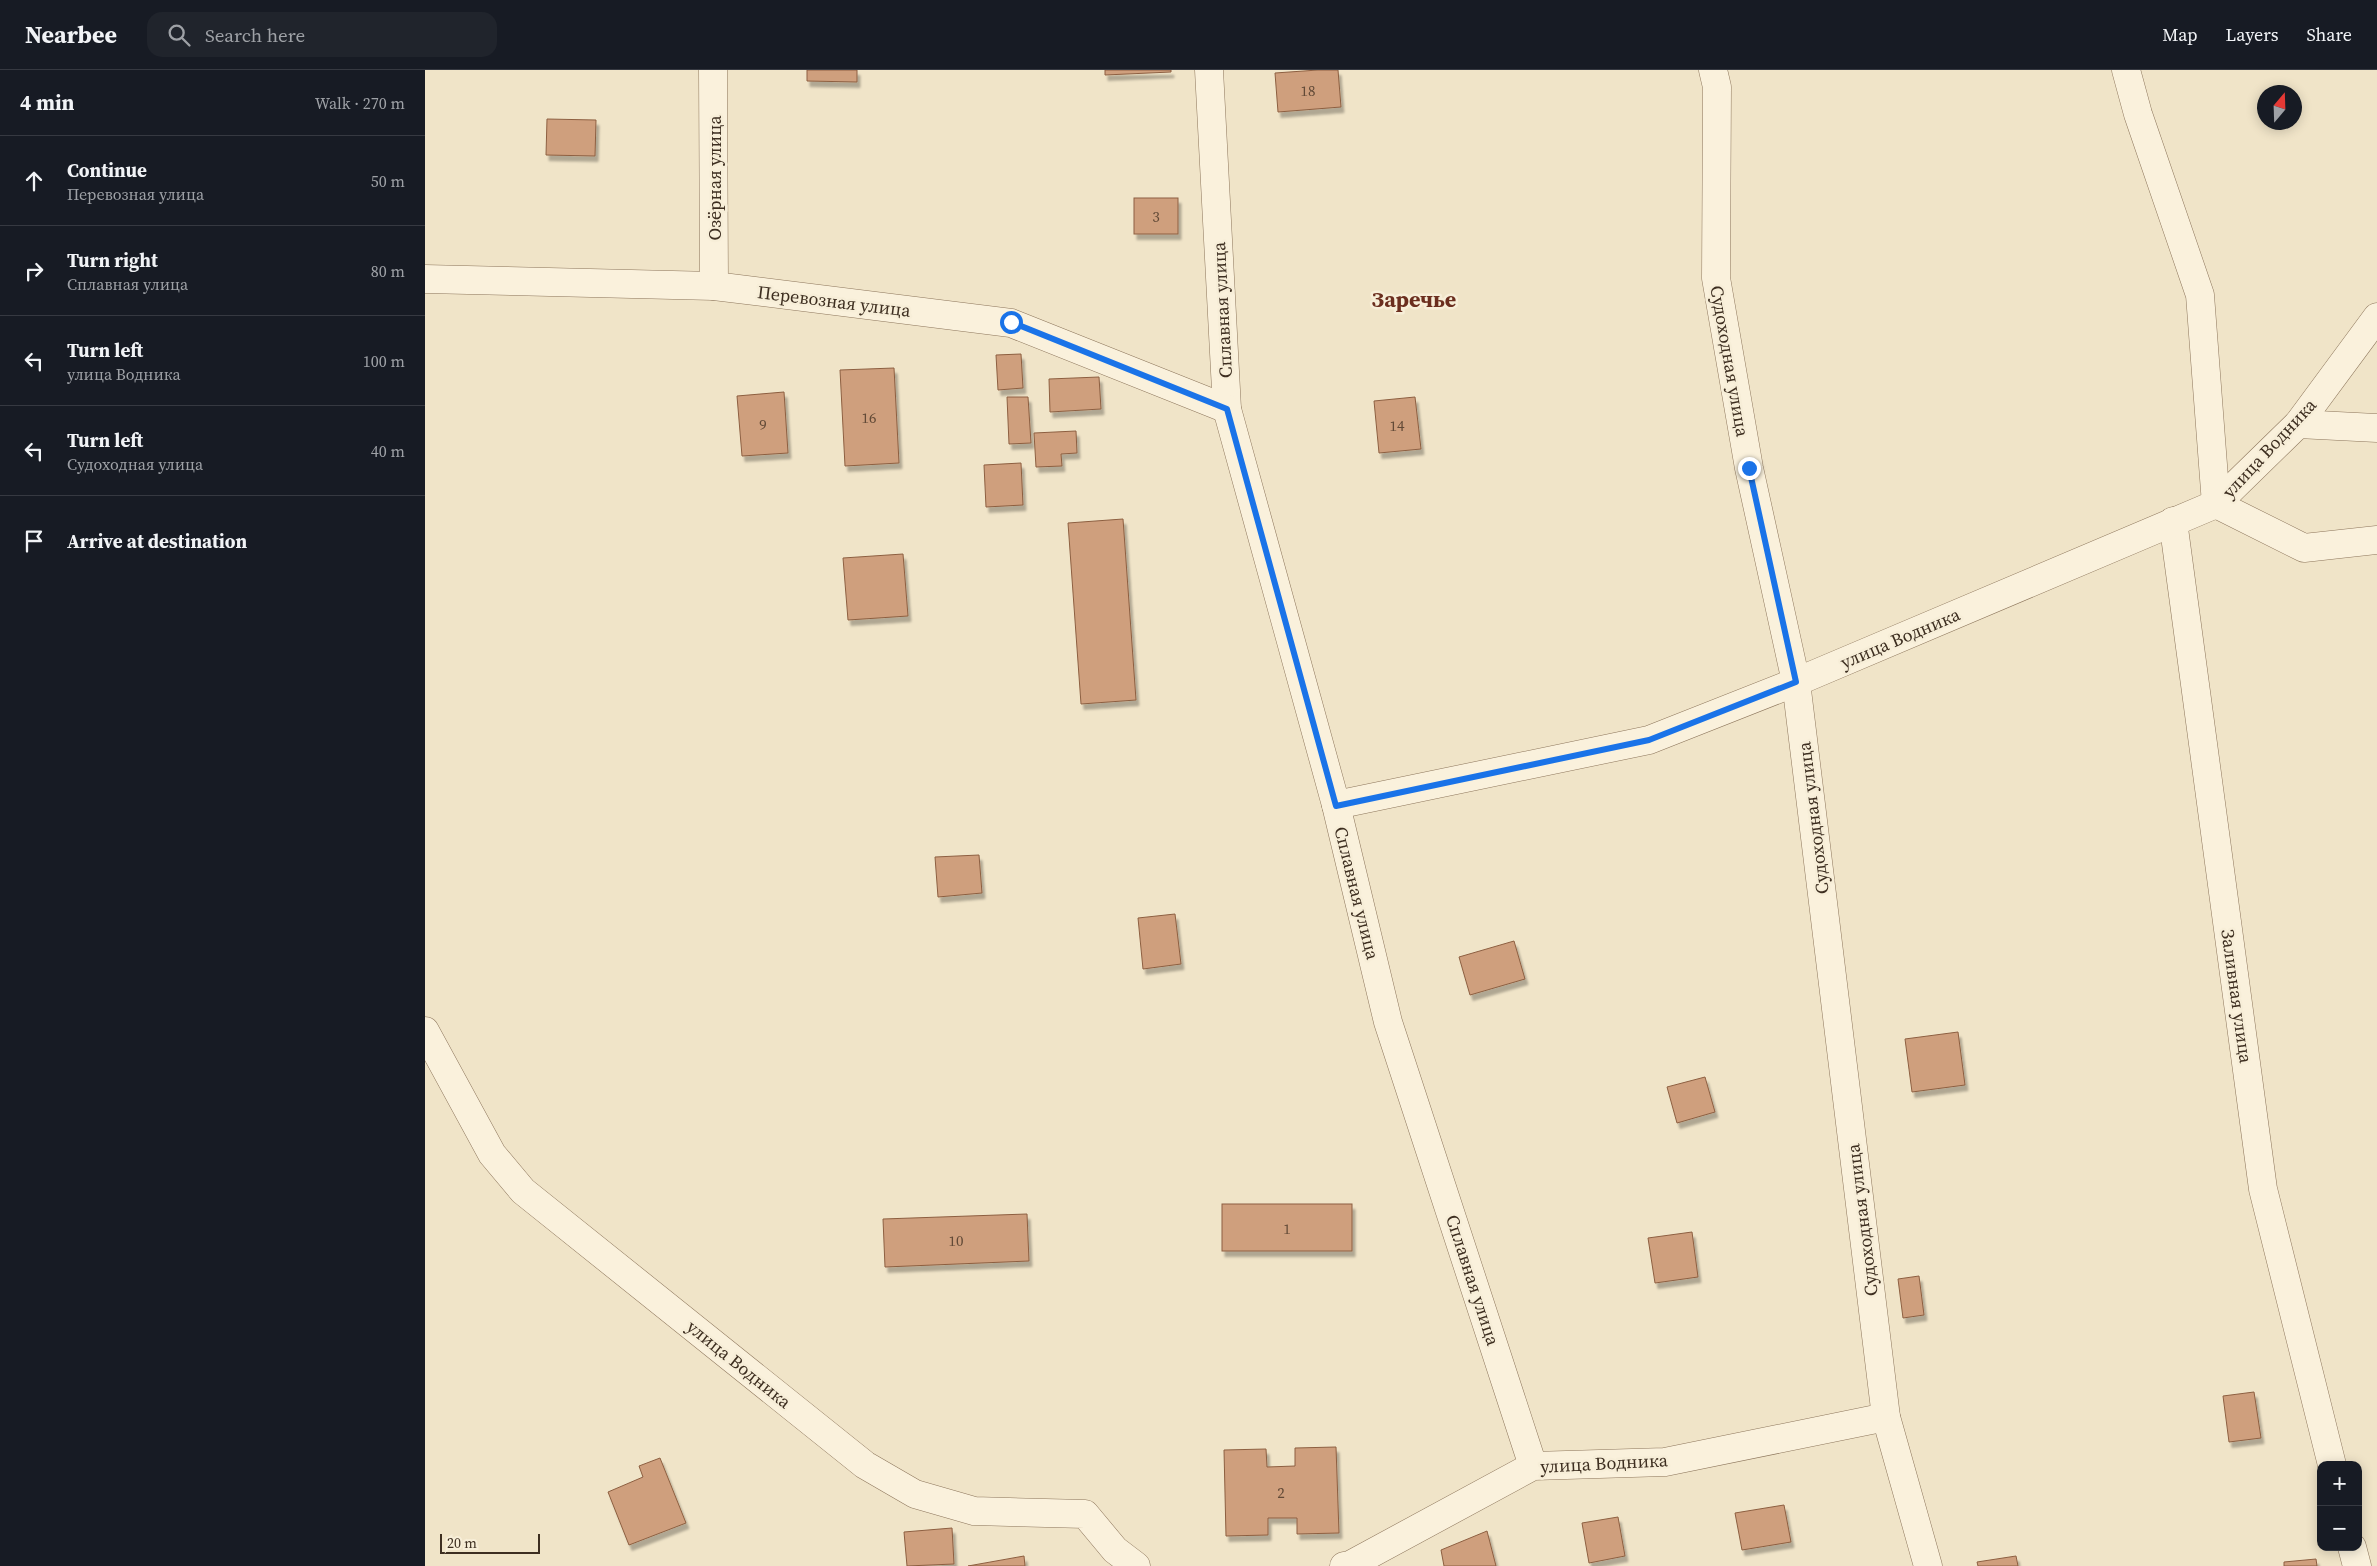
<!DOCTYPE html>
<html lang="en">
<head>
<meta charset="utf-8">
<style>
	:root { --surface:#171b24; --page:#20242c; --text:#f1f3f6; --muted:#9ea1a6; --line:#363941 }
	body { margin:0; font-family:"Source Serif 4",serif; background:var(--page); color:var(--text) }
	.controls { position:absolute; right:15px; bottom:15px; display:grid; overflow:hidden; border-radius:10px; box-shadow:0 2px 12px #0003 }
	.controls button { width:45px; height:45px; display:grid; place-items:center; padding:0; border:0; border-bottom:1px solid var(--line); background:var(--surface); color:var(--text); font:25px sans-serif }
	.compass { position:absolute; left:1832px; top:15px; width:45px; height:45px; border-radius:50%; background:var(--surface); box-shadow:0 2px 12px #0003; rotate:19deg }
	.scale { position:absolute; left:15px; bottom:12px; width:100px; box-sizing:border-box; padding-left:5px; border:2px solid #3d2e20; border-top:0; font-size:14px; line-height:18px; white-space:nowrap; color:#3d2e20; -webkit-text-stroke:4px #f7eed8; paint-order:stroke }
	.stop { position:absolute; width:15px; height:15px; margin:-11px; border:4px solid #1a73e8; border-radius:50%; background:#fff }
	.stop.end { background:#1a73e8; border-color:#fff; box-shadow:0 1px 5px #0008 }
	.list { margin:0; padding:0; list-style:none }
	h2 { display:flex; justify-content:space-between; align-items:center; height:65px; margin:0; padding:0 20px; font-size:21px }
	h2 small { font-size:16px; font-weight:400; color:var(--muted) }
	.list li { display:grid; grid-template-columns:32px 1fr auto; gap:15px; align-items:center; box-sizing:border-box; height:90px; padding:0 20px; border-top:1px solid var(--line) }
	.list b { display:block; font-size:19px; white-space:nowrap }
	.list p { margin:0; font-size:16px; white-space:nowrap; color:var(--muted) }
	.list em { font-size:16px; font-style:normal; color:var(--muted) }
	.icon { flex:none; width:28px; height:28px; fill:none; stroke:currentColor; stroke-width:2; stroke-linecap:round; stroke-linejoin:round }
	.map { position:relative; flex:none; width:1952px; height:1496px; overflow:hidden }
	header { display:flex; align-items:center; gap:30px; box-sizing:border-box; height:70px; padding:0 25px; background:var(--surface); border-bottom:1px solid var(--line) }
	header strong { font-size:24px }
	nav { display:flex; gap:28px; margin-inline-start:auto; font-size:18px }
	.search { width:350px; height:45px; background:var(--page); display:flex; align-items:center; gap:12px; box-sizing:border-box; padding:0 18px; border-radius:15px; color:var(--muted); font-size:19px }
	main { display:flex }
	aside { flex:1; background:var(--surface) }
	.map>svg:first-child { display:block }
	.building { fill:#cf9f7d; stroke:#8d5f41; filter:url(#shadow) }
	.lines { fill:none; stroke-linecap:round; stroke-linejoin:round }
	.street-casing { stroke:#8d765c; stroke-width:29 }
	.street { stroke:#faf1dc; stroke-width:28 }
	.route { stroke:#1a73e8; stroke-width:6 }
	.labels { text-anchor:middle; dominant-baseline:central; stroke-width:5; stroke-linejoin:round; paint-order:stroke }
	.number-label { font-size:15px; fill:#624a37 }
	.street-label { font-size:18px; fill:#3d2e20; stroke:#f7eed8 }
	.district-label { font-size:22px; font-weight:bold; fill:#6b2e1e; stroke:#f7eed8 }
</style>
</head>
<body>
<header>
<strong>Nearbee</strong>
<div class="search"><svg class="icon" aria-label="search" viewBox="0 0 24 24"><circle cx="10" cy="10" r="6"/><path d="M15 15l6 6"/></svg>Search here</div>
<nav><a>Map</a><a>Layers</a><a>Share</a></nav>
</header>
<main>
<aside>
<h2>4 min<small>Walk · 270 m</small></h2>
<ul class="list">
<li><svg class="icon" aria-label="ahead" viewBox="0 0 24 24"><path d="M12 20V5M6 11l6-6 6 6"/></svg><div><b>Continue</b><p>Перевозная улица</p></div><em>50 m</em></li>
<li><svg class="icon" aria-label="right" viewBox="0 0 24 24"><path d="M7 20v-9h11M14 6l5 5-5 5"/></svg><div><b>Turn right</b><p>Сплавная улица</p></div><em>80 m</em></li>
<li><svg class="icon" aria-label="left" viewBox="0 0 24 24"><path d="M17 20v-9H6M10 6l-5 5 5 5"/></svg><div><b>Turn left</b><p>улица Водника</p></div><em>100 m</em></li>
<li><svg class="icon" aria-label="left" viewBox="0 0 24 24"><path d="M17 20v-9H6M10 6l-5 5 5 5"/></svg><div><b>Turn left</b><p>Судоходная улица</p></div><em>40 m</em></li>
<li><svg class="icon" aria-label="arrive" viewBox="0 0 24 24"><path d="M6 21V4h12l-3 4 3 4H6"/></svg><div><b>Arrive at destination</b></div></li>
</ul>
</aside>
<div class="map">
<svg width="1952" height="1496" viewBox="0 0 1952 1496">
	<defs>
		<filter id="shadow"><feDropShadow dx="3" dy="5.5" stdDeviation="1" flood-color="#0004"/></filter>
	</defs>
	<rect width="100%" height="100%" fill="#f0e4c8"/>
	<g class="building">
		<path d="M382,0H432V12L382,11Z"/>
		<path d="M680,0H746V2L680,5Z"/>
		<path d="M893,0H913L916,37L853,42L850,3Z"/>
		<path d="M122,49L171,50L170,86L121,85Z"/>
		<rect x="709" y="128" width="44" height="36"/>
		<path d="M596,284L598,318L573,320L571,285Z"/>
		<path d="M469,298L474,393L420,396L415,300Z"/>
		<path d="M674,307L676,339L625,342L624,309Z"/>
		<path d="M359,322L363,383L317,386L312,326Z"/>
		<path d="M582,327H603L606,373L584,374Z"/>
		<path d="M990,327L996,379L954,383L949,331Z"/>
		<path d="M651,361L652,383L636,384L637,396L611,397L609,363Z"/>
		<path d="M596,393L598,435L561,437L559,395Z"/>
		<path d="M698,449L711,630L656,634L643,453Z"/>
		<path d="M478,484L483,546L423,550L418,488Z"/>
		<path d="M554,785L557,823L513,827L510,787Z"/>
		<path d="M750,844L756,894L718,899L713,848Z"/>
		<path d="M1089,871L1100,909L1045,925L1034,887Z"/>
		<path d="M1533,962L1540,1015L1487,1022L1480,969Z"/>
		<path d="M1280,1007L1290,1042L1252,1053L1242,1017Z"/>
		<rect x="797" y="1134" width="130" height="47"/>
		<path d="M602,1144L604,1191L460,1197L458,1149Z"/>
		<path d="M1267,1162L1273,1207L1230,1213L1223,1168Z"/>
		<path d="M1494,1206L1499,1245L1478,1248L1473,1209Z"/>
		<path d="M1829,1322L1836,1368L1804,1372L1798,1326Z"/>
		<path d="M911,1377L914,1463L872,1464V1448H843V1465L801,1466L799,1380L841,1379L842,1397L870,1396V1378Z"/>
		<path d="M235,1388L261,1453L204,1475L183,1422L218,1407L214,1396Z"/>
		<path d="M1359,1435L1366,1472L1317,1480L1310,1443Z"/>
		<path d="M1193,1447L1200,1486L1164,1493L1157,1453Z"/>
		<path d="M527,1458L529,1494L482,1496L479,1462Z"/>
		<path d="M1062,1461L1071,1496H1019L1016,1480Z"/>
		<path d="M599,1486L600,1496H543Z"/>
		<path d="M1591,1486L1593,1496H1553L1552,1492Z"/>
		<path d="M1891,1489L1892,1496H1859V1492Z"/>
	</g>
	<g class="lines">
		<g class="street-casing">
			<g id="street">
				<path d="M288,0L289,216"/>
				<path d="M784,0L802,339L911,735L963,952L1108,1396"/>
				<path d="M1288,0L1292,17L1291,208L1324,398L1371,612L1461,1347L1503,1496"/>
				<path d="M1701,0L1713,44L1775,225L1791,434L1879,478L1952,470"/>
				<path d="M0,209L289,216L586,253L802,339"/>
				<path d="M1873,354L1952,358"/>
				<path d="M1748,451L1838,1119L1907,1395"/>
				<path d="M911,735L1224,670L1371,612L1791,434L1873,354L1952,247"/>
				<path d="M0,961L67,1084L98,1121L440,1395L490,1424L549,1441L660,1444L690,1480L711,1496"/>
				<path d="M1927,1477L1932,1496"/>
				<path d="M919,1496L925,1495L1108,1396L1240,1392L1461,1347"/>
			</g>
		</g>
		<use href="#street" class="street"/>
	</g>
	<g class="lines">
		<path class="route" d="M586,252L802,339L911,736L1224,670L1371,612L1324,398"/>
	</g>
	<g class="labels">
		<g class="number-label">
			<text x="883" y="20">18</text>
			<text x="731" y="146">3</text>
			<text x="444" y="347">16</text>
			<text x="338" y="354">9</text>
			<text x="972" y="355">14</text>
			<text x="862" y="1158">1</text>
			<text x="531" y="1170">10</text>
			<text x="856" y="1422">2</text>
		</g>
		<g class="street-label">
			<text transform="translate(289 108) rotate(-90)">Озёрная улица</text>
			<text transform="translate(409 231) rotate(7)">Перевозная улица</text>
			<text transform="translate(797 240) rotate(-93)">Сплавная улица</text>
			<text transform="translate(1305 291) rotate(80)">Судоходная улица</text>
			<text transform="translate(1844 378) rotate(-47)">улица Водника</text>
			<text transform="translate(1475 568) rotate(-23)">улица Водника</text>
			<text transform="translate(1388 748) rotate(-97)">Судоходная улица</text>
			<text transform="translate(932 823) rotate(76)">Сплавная улица</text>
			<text transform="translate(1812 926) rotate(82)">Заливная улица</text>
			<text transform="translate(1437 1150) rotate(-97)">Судоходная улица</text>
			<text transform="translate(1048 1210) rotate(72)">Сплавная улица</text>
			<text transform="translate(314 1294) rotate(39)">улица Водника</text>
			<text transform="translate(1179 1393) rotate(-3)">улица Водника</text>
		</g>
		<g class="district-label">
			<text x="989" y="229">Заречье</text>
		</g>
	</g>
</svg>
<div class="controls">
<button>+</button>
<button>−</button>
</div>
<svg class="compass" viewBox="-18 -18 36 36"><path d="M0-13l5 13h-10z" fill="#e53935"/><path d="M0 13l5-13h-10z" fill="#9ea1a6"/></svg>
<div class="scale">20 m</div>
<div class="stop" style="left:586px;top:252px"></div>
<div class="stop end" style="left:1324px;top:398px"></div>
</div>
</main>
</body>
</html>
